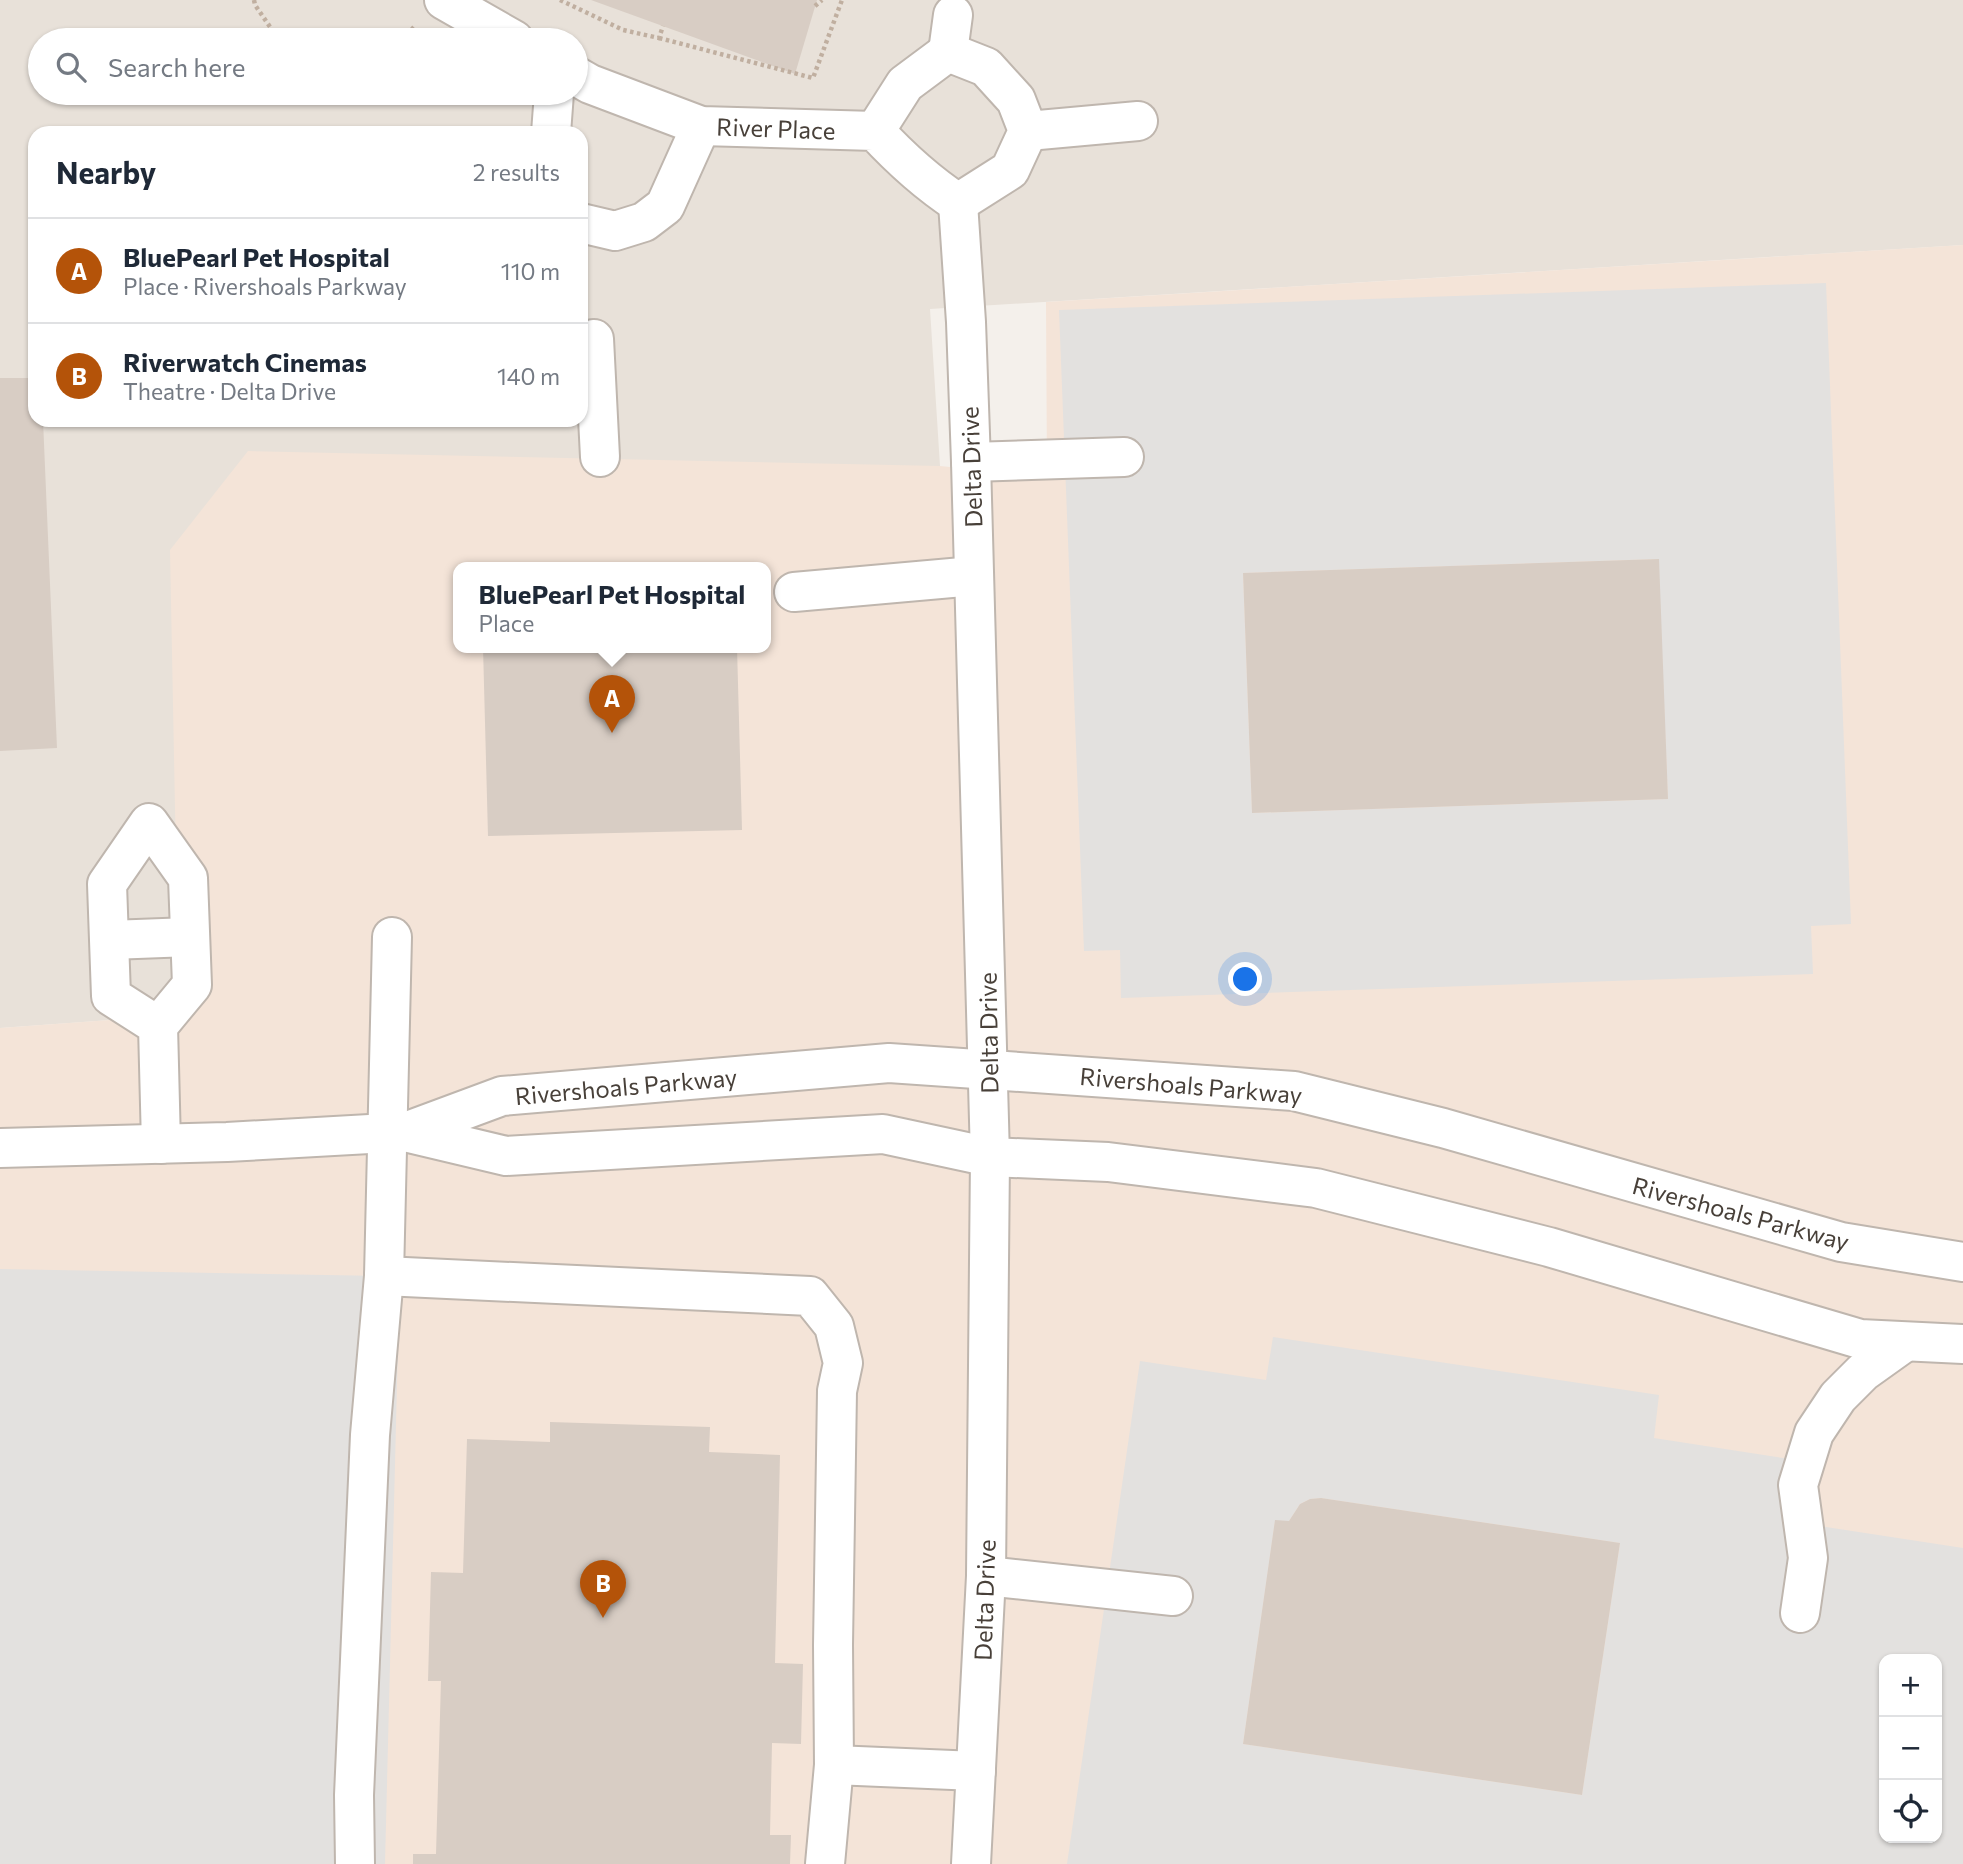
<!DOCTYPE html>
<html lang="en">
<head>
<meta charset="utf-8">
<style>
	:root { --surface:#fff; --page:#f2f2f3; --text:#1f2937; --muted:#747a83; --line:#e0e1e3; --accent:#b45309 }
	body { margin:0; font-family:Commissioner,sans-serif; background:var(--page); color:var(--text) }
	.controls { position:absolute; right:21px; bottom:21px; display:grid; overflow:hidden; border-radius:14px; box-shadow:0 2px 5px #0004 }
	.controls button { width:63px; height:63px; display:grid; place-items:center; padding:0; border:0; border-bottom:2px solid var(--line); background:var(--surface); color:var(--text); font:35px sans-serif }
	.you { position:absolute; left:1246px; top:980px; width:24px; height:24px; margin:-18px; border:5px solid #fff; border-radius:50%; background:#1a73e8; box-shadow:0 0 0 10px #1a73e833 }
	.badge { display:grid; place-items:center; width:46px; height:46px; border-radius:50%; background:var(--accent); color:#fff; font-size:23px; font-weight:700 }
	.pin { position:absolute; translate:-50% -58px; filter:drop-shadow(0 2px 4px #0008) }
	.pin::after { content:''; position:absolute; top:37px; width:24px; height:21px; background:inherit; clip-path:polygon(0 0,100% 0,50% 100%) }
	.popup { position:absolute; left:453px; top:562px; width:318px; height:91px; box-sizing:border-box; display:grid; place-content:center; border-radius:14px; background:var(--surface); filter:drop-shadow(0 2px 5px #0005); font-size:23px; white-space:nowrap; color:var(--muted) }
	.popup b { font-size:26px; color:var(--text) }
	.popup::after { content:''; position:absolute; left:50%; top:100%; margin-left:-14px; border:14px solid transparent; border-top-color:var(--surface) }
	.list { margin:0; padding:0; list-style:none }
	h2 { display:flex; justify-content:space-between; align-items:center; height:91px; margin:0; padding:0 28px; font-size:30px }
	h2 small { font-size:23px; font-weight:400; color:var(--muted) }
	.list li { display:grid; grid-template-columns:46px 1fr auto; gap:21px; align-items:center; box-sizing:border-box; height:105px; padding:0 28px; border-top:2px solid var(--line) }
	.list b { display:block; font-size:26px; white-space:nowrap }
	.list p { margin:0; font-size:23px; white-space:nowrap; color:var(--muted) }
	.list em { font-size:23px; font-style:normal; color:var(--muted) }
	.icon { flex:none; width:38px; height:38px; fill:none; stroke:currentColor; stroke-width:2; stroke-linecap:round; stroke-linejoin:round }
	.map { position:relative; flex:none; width:1963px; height:1864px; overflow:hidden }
	.search { position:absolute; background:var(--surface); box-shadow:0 2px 5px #0004; left:28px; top:28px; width:560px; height:77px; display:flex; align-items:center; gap:18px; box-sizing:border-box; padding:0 24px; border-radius:38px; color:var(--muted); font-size:26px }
	.panel { position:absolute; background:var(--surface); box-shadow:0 2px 5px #0004; left:28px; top:126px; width:560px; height:301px; border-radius:21px }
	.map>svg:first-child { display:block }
	.residential { fill:#e8e1d9; fill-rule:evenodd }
	.commercial { fill:#f4e4d8; fill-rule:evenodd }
	.parking { fill:#e3e1df; fill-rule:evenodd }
	.building { fill:#d8cdc4 }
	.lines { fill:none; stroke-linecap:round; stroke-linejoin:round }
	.minor-casing { stroke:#bfb6ae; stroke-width:42 }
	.path { stroke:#c0afa0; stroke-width:4.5; stroke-dasharray:3.5 3.5; stroke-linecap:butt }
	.minor { stroke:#fff; stroke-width:38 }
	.labels { text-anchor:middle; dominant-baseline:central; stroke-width:5; stroke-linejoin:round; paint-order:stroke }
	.street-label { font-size:24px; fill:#484039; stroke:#fff }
</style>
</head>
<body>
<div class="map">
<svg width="1963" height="1864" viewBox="0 0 1963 1864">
	<rect width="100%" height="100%" fill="#f4f0eb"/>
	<path class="residential" d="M0,0H1963V245L930,309L940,466H238L180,1015L0,1028ZM40,40H576V93H40ZM35,133H581V420H35Z"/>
	<path class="commercial" d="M1963,245V1864H0V1028L179,1015L170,550L248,451L940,466L1047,477L1046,302ZM458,567H766V647H458ZM1884,1659H1937V1838H1884Z"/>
	<g class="parking">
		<path d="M1826,283L1851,924L1811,926L1813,974L1121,998L1120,950L1084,951L1059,310ZM1658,559L1668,799L1252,813L1243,573Z"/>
		<path d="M0,1269L384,1276L399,1305L385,1864H0Z"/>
		<path d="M1273,1337L1659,1395L1654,1438L1821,1464L1813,1525L1963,1548V1864H1067L1140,1361L1266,1380ZM1321,1498L1620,1543L1582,1795L1243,1744L1275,1521H1289L1300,1504L1310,1499ZM1884,1659H1937V1838H1884Z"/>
	</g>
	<g class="building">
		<path d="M591,0H817L795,74Z"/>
		<path d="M0,378H35V420H43L57,748L0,751Z"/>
		<path d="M1659,559L1668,799L1252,813L1243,573Z"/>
		<path d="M483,647H737L742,830L488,836Z"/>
		<path d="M550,1422L710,1427L709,1452L780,1455L775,1663L803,1664L801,1744L772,1743L770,1835H791L790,1864H413V1854H436L441,1681H428L431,1572L463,1573L467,1439L550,1442Z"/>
		<path d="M1321,1498L1620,1543L1582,1795L1243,1744L1275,1520L1289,1521L1300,1504L1310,1499Z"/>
	</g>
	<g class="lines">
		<g class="minor-casing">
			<g id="minor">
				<path d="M444,0L514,40"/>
				<path d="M948,52L953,15"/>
				<path d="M576,76L590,84L701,126L875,131C900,158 926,182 958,203"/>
				<path d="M875,131L905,84L948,52L986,67L1016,100L1028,131L1010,170L958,203"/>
				<path d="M1028,131L1138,121"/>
				<path d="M551,133L554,93"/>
				<path d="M958,203L966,322L971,462L990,1157L986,1576L971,1864"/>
				<path d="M581,223L615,231L644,222L665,206L701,126"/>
				<path d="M594,339L600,457"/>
				<path d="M971,462L1124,457"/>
				<path d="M794,592L974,576"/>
				<path d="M110,940L190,937"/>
				<path d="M158,1026L111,996L107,884L149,823L188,878L192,985L158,1026L161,1144"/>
				<path d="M405,1132L506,1156L883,1134L990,1157L1108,1162L1316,1188L1549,1247L1860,1339L1963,1344"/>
				<path d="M0,1148L227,1142L405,1132L502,1096L889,1063L1294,1091L1443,1128L1841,1242L1963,1262"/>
				<path d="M384,1276L810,1296L834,1326L843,1363L837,1391L833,1645L834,1765L825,1864"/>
				<path d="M986,1576L1173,1596"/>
				<path d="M1800,1613L1808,1558L1798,1485L1814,1433L1838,1397L1863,1372L1905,1342"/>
				<path d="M834,1765L976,1771"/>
				<path d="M355,1864L354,1795L370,1435L384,1276L392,937"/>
			</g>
		</g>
		<g class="path">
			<path d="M254,0L255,5L279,40"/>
			<path d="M560,0L623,30L659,38L663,26"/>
			<path d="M815,6L822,0"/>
			<path d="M659,38L813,78L842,0"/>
			<path d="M402,40L414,27"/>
		</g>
		<use href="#minor" class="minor"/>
	</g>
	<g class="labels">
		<g class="street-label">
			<text transform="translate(776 128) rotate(2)">River Place</text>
			<text transform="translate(971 467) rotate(-92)">Delta Drive</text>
			<text transform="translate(988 1033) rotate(-91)">Delta Drive</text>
			<text transform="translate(1191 1085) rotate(5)">Rivershoals Parkway</text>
			<text transform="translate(626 1086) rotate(-5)">Rivershoals Parkway</text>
			<text transform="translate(1741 1213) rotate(15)">Rivershoals Parkway</text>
			<text transform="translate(984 1600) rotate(-88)">Delta Drive</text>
		</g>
	</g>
</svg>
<div class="controls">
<button>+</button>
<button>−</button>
<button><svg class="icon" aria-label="locate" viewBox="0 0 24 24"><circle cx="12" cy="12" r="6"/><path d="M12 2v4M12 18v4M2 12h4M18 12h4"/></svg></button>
</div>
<div class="you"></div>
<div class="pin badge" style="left:612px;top:733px">A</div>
<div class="popup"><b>BluePearl Pet Hospital</b>Place</div>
<div class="pin badge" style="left:603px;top:1618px">B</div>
<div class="search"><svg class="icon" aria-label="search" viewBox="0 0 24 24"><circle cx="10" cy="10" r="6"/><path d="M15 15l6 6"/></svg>Search here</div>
<section class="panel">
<h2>Nearby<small>2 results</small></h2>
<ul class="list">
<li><span class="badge">A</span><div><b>BluePearl Pet Hospital</b><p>Place · Rivershoals Parkway</p></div><em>110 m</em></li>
<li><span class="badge">B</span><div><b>Riverwatch Cinemas</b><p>Theatre · Delta Drive</p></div><em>140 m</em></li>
</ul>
</section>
</div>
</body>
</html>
